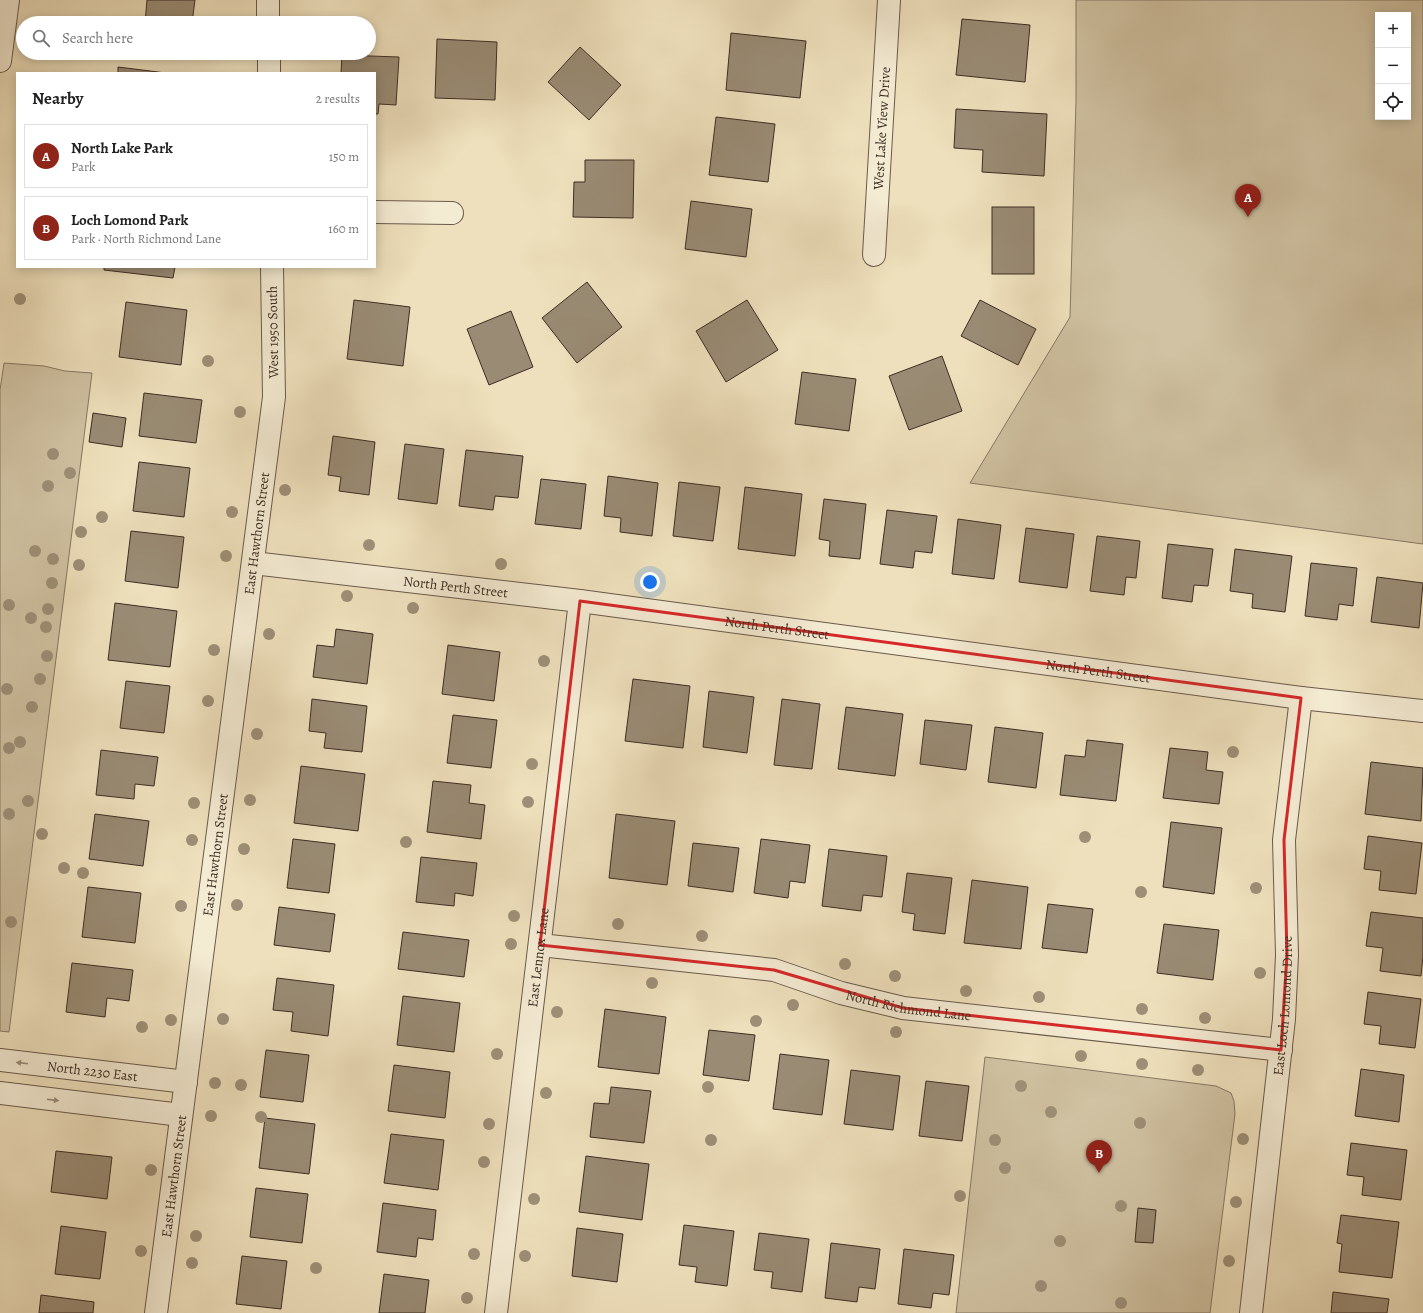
<!DOCTYPE html>
<html lang="en">
<head>
<meta charset="utf-8">
<style>
	:root { --surface:#fff; --page:#f2f2f2; --text:#222; --muted:#767676; --line:#e0e0e0; --accent:#8f2418 }
	body { margin:0; font-family:Alegreya,serif; background:var(--page); color:var(--text) }
	.controls { position:absolute; right:12px; top:12px; display:grid; overflow:hidden; border-radius:0px; box-shadow:0 2px 10px #0003 }
	.controls button { width:36px; height:36px; display:grid; place-items:center; padding:0; border:0; border-bottom:1px solid var(--line); background:var(--surface); color:var(--text); font:20px sans-serif }
	.you { position:absolute; left:650px; top:582px; width:14px; height:14px; margin:-10px; border:3px solid #fff; border-radius:50%; background:#1a73e8; box-shadow:0 0 0 6px #1a73e833 }
	.badge { display:grid; place-items:center; width:26px; height:26px; border-radius:50%; background:var(--accent); color:#fff; font-size:13px; font-weight:700 }
	.pin { position:absolute; translate:-50% -33px; filter:drop-shadow(0 1px 2px #0008) }
	.pin::after { content:''; position:absolute; top:21px; width:14px; height:12px; background:inherit; clip-path:polygon(0 0,100% 0,50% 100%) }
	.list { margin:0; padding:0; list-style:none }
	h2 { display:flex; justify-content:space-between; align-items:center; height:52px; margin:0; padding:0 16px; font-size:17px }
	h2 small { font-size:13px; font-weight:400; color:var(--muted) }
	.list li { display:grid; grid-template-columns:26px 1fr auto; gap:12px; align-items:center; box-sizing:border-box; height:64px; margin:0 8px 8px; padding:0 8px; border:1px solid var(--line); border-radius:0px }
	.list b { display:block; font-size:15px; white-space:nowrap }
	.list p { margin:0; font-size:13px; white-space:nowrap; color:var(--muted) }
	.list em { font-size:13px; font-style:normal; color:var(--muted) }
	.icon { flex:none; width:22px; height:22px; fill:none; stroke:currentColor; stroke-width:2; stroke-linecap:round; stroke-linejoin:round }
	.map { position:relative; flex:none; width:1423px; height:1313px; overflow:hidden }
	.search { position:absolute; background:var(--surface); box-shadow:0 2px 10px #0003; left:16px; top:16px; width:360px; height:44px; display:flex; align-items:center; gap:10px; box-sizing:border-box; padding:0 14px; border-radius:22px; color:var(--muted); font-size:15px }
	.panel { position:absolute; background:var(--surface); box-shadow:0 2px 10px #0003; left:16px; top:72px; width:360px; height:196px; border-radius:0px }
	.map>svg:first-child { display:block }
	.green { fill:#d0c2a2; stroke:#867864; fill-rule:evenodd }
	.building { fill:#998b74; stroke:#3d2e25 }
	.lines { fill:none; stroke-linecap:round; stroke-linejoin:round }
	.minor-casing { stroke:#695a4b; stroke-width:24 }
	.tertiary-casing { stroke:#695a4b; stroke-width:24 }
	.minor { stroke:#f4ebd3; stroke-width:22 }
	.tertiary { stroke:#f4ebd3; stroke-width:22 }
	.tree { fill:#9d8f77 }
	.oneway { fill:#988c7c }
	.marked { fill:none; stroke:#d62828; stroke-width:3; stroke-linejoin:round }
	.labels { text-anchor:middle; dominant-baseline:central; stroke-width:3; stroke-linejoin:round; paint-order:stroke }
	.street-label { font-size:14px; fill:#3d2e25; stroke:#f4ebd3 }
</style>
</head>
<body>
<div class="map">
<svg width="1423" height="1313" viewBox="0 0 1423 1313">
	<rect width="100%" height="100%" fill="#eee0bc"/>
	<filter id="stains"><feTurbulence type="fractalNoise" baseFrequency=".005" numOctaves="4"/><feColorMatrix values="0 0 0 0 .2 0 0 0 0 .09 0 0 0 0 .02 0 0 0 .5 -.17"/></filter>
	<radialGradient id="worn" r=".72"><stop offset=".6" stop-color="#630" stop-opacity="0"/><stop offset="1" stop-color="#630" stop-opacity=".3"/></radialGradient>
	<g class="green">
		<path d="M1076,0H1423V544L970,483L1070,317L1076,101ZM1378,15H1408V117H1378Z"/>
		<path d="M4,363L44,366L65,371L92,373L9,1032L0,1031V390Z"/>
		<path d="M985,1057L1216,1086L1231,1093L1234,1101L1235,1114L1210,1313H956Z"/>
	</g>
	<g class="building">
		<path d="M147,0H195L192,23H145Z"/>
		<path d="M962,19L1030,25L1025,82L956,75Z"/>
		<path d="M731,33L806,41L800,98L726,90Z"/>
		<path d="M437,39L497,42L495,100L435,98Z"/>
		<path d="M580,47L621,85L589,120L548,82Z"/>
		<path d="M342,55L399,57L396,105L379,104L378,114H375V73H341Z"/>
		<path d="M118,67L166,73H118Z"/>
		<path d="M956,109L1047,114L1044,176L982,172L983,150L954,148Z"/>
		<path d="M716,117L775,124L768,182L709,175Z"/>
		<path d="M585,160H634L633,218L573,217L574,182H585Z"/>
		<path d="M691,201L752,209L746,257L685,249Z"/>
		<rect x="992" y="207" width="42" height="67"/>
		<path d="M104,267H175L173,278L104,270Z"/>
		<path d="M587,282L622,327L577,363L542,318Z"/>
		<path d="M354,300L410,307L403,366L347,359Z"/>
		<path d="M747,300L778,350L726,382L696,331Z"/>
		<path d="M980,300L1036,329L1018,365L961,336Z"/>
		<path d="M126,302L187,310L181,365L119,357Z"/>
		<path d="M511,311L533,367L489,385L467,329Z"/>
		<path d="M942,356L962,411L909,430L889,376Z"/>
		<path d="M802,372L856,379L849,431L795,424Z"/>
		<path d="M144,393L202,400L196,443L139,436Z"/>
		<path d="M93,413L126,418L122,447L89,442Z"/>
		<path d="M333,436L375,442L369,495L339,491L341,477L328,475Z"/>
		<path d="M405,444L444,449L437,504L398,499Z"/>
		<path d="M466,450L523,456L518,498L495,496L493,510L459,506Z"/>
		<path d="M139,462L190,468L184,517L133,511Z"/>
		<path d="M608,476L658,483L652,536L620,532L621,518L604,516Z"/>
		<path d="M541,479L586,484L581,529L535,524Z"/>
		<path d="M679,482L720,487L713,541L673,536Z"/>
		<path d="M745,487L802,494L795,556L738,549Z"/>
		<path d="M824,499L866,504L860,559L829,556L830,541L819,539Z"/>
		<path d="M887,510L937,516L932,553L915,551L913,568L880,564Z"/>
		<path d="M958,519L1001,525L994,579L952,574Z"/>
		<path d="M1026,528L1074,534L1067,588L1019,582Z"/>
		<path d="M131,531L184,537L178,588L125,581Z"/>
		<path d="M1097,536L1140,541L1136,578L1126,577L1124,595L1090,591Z"/>
		<path d="M1168,544L1213,549L1208,586L1194,585L1192,602L1162,598Z"/>
		<path d="M1235,549L1292,556L1285,612L1252,608L1253,594L1230,591Z"/>
		<path d="M1311,563L1357,568L1353,606L1339,604L1337,620L1305,616Z"/>
		<path d="M1377,577L1423,583L1419,628L1371,622Z"/>
		<path d="M115,603L177,611L170,667L108,660Z"/>
		<path d="M336,629L373,634L367,684L313,677L317,645L334,647Z"/>
		<path d="M448,645L500,652L494,701L442,694Z"/>
		<path d="M633,679L690,686L683,748L625,741Z"/>
		<path d="M126,681L170,686L164,733L120,728Z"/>
		<path d="M709,691L754,697L747,753L703,747Z"/>
		<path d="M312,699L367,706L362,752L324,748L326,733L309,731Z"/>
		<path d="M782,699L820,704L812,769L774,765Z"/>
		<path d="M846,707L903,714L895,776L838,769Z"/>
		<path d="M453,715L497,720L491,768L447,763Z"/>
		<path d="M925,720L972,725L966,770L920,764Z"/>
		<path d="M995,727L1043,733L1036,788L988,782Z"/>
		<path d="M1087,740L1123,744L1116,801L1060,795L1065,755L1085,757Z"/>
		<path d="M1170,748L1208,752L1206,770L1223,772L1219,804L1163,798Z"/>
		<path d="M101,750L158,757L154,786L135,784L134,799L96,795Z"/>
		<path d="M1371,762L1423,768L1421,821L1365,814Z"/>
		<path d="M301,766L365,774L358,831L294,823Z"/>
		<path d="M433,781L471,785L469,803L485,805L481,839L427,832Z"/>
		<path d="M95,814L149,821L143,866L89,859Z"/>
		<path d="M616,814L675,821L667,885L609,878Z"/>
		<path d="M1171,822L1222,828L1214,894L1163,887Z"/>
		<path d="M1368,836L1422,843L1416,894L1379,890L1381,871L1364,869Z"/>
		<path d="M293,839L335,844L329,893L287,888Z"/>
		<path d="M761,839L810,845L805,883L790,881L788,898L754,893Z"/>
		<path d="M693,843L739,848L733,892L688,886Z"/>
		<path d="M829,849L887,856L882,897L863,895L861,911L822,906Z"/>
		<path d="M421,857L477,863L473,896L455,893L454,906L416,902Z"/>
		<path d="M907,873L952,878L945,934L913,930L915,914L902,912Z"/>
		<path d="M972,880L1028,887L1021,949L964,943Z"/>
		<path d="M88,887L141,893L135,943L82,937Z"/>
		<path d="M1048,904L1093,909L1087,953L1042,948Z"/>
		<path d="M279,907L335,914L330,952L274,945Z"/>
		<path d="M1371,912L1423,918V956L1421,976L1380,971L1383,948L1366,946Z"/>
		<path d="M1164,924L1219,930L1213,980L1157,973Z"/>
		<path d="M403,932L469,940L464,977L398,969Z"/>
		<path d="M72,963L133,970L129,1001L107,998L105,1017L66,1012Z"/>
		<path d="M277,978L334,985L328,1036L291,1031L293,1012L273,1010Z"/>
		<path d="M1368,992L1421,999L1415,1048L1379,1044L1381,1026L1364,1024Z"/>
		<path d="M403,996L460,1003L454,1052L397,1045Z"/>
		<path d="M605,1009L666,1017L659,1074L598,1067Z"/>
		<path d="M709,1030L755,1035L749,1081L703,1075Z"/>
		<path d="M266,1050L309,1055L303,1102L260,1097Z"/>
		<path d="M780,1054L829,1060L822,1115L773,1109Z"/>
		<path d="M394,1065L450,1072L445,1118L388,1111Z"/>
		<path d="M1361,1069L1404,1075L1399,1122L1355,1116Z"/>
		<path d="M851,1070L900,1076L893,1130L844,1124Z"/>
		<path d="M926,1081L969,1086L962,1141L919,1136Z"/>
		<path d="M611,1087L651,1091L644,1143L590,1137L594,1103L609,1104Z"/>
		<path d="M265,1118L315,1124L309,1174L259,1168Z"/>
		<path d="M391,1134L444,1140L438,1190L384,1183Z"/>
		<path d="M1351,1143L1407,1150L1401,1200L1362,1195L1364,1177L1347,1175Z"/>
		<path d="M56,1151L112,1157L107,1199L51,1192Z"/>
		<path d="M586,1156L649,1164L642,1220L579,1212Z"/>
		<path d="M256,1188L308,1194L302,1243L250,1237Z"/>
		<path d="M383,1203L436,1210L433,1240L418,1238L416,1257L377,1252Z"/>
		<path d="M1138,1208L1156,1210L1153,1243L1135,1242Z"/>
		<path d="M1341,1215L1399,1222L1392,1278L1339,1272L1342,1244L1337,1243Z"/>
		<path d="M684,1225L734,1231L727,1286L695,1282L697,1267L679,1265Z"/>
		<path d="M61,1226L106,1232L100,1279L55,1274Z"/>
		<path d="M577,1228L623,1234L617,1282L572,1276Z"/>
		<path d="M759,1233L809,1239L802,1292L771,1288L773,1272L754,1270Z"/>
		<path d="M831,1243L880,1249L875,1289L859,1287L857,1302L825,1298Z"/>
		<path d="M904,1249L954,1255L949,1295L933,1293L931,1308L898,1304Z"/>
		<path d="M242,1256L287,1261L281,1309L236,1304Z"/>
		<path d="M384,1274L429,1280L425,1313H379Z"/>
		<path d="M1333,1292L1389,1299L1387,1313H1331Z"/>
		<path d="M41,1295L94,1302L93,1313H39Z"/>
	</g>
	<g class="lines">
		<g class="minor-casing">
			<g id="minor">
				<path d="M268,0V23"/>
				<path d="M269,53V73"/>
				<path d="M375,212L452,213"/>
				<path id="s1" d="M874,255L889,0"/>
				<path id="s2" d="M253,563L580,601L1301,698L1423,711"/>
				<path id="s3" d="M540,945L774,970L841,993L903,1008L1281,1050"/>
				<path id="s4" d="M0,1060L186,1082"/>
				<path d="M0,1093L181,1115"/>
				<path id="s5" d="M156,1313L274,397L272,267"/>
				<path id="s6" d="M496,1313L580,601"/>
				<path id="s7" d="M1251,1313L1284,1019L1287,955L1284,840L1301,698"/>
			</g>
		</g>
		<g class="tertiary-casing">
			<path id="tertiary" d="M0,61L8,0"/>
		</g>
		<use href="#minor" class="minor"/>
		<use href="#tertiary" class="tertiary"/>
	</g>
	<g class="tree">
		<circle cx="20" cy="299" r="6"/>
		<circle cx="208" cy="361" r="6"/>
		<circle cx="240" cy="412" r="6"/>
		<circle cx="53" cy="454" r="6"/>
		<circle cx="70" cy="473" r="6"/>
		<circle cx="48" cy="486" r="6"/>
		<circle cx="285" cy="490" r="6"/>
		<circle cx="232" cy="512" r="6"/>
		<circle cx="102" cy="517" r="6"/>
		<circle cx="81" cy="532" r="6"/>
		<circle cx="369" cy="545" r="6"/>
		<circle cx="35" cy="551" r="6"/>
		<circle cx="226" cy="556" r="6"/>
		<circle cx="53" cy="559" r="6"/>
		<circle cx="501" cy="564" r="6"/>
		<circle cx="79" cy="565" r="6"/>
		<circle cx="52" cy="583" r="6"/>
		<circle cx="347" cy="596" r="6"/>
		<circle cx="9" cy="605" r="6"/>
		<circle cx="413" cy="608" r="6"/>
		<circle cx="48" cy="609" r="6"/>
		<circle cx="31" cy="618" r="6"/>
		<circle cx="46" cy="627" r="6"/>
		<circle cx="269" cy="634" r="6"/>
		<circle cx="214" cy="650" r="6"/>
		<circle cx="47" cy="656" r="6"/>
		<circle cx="544" cy="661" r="6"/>
		<circle cx="40" cy="679" r="6"/>
		<circle cx="7" cy="689" r="6"/>
		<circle cx="208" cy="701" r="6"/>
		<circle cx="32" cy="707" r="6"/>
		<circle cx="257" cy="734" r="6"/>
		<circle cx="20" cy="742" r="6"/>
		<circle cx="9" cy="748" r="6"/>
		<circle cx="1233" cy="752" r="6"/>
		<circle cx="532" cy="764" r="6"/>
		<circle cx="250" cy="800" r="6"/>
		<circle cx="28" cy="801" r="6"/>
		<circle cx="528" cy="802" r="6"/>
		<circle cx="194" cy="803" r="6"/>
		<circle cx="9" cy="814" r="6"/>
		<circle cx="42" cy="834" r="6"/>
		<circle cx="1085" cy="837" r="6"/>
		<circle cx="192" cy="840" r="6"/>
		<circle cx="406" cy="842" r="6"/>
		<circle cx="244" cy="849" r="6"/>
		<circle cx="64" cy="868" r="6"/>
		<circle cx="83" cy="873" r="6"/>
		<circle cx="1256" cy="888" r="6"/>
		<circle cx="1141" cy="892" r="6"/>
		<circle cx="237" cy="905" r="6"/>
		<circle cx="181" cy="906" r="6"/>
		<circle cx="514" cy="916" r="6"/>
		<circle cx="11" cy="922" r="6"/>
		<circle cx="618" cy="924" r="6"/>
		<circle cx="702" cy="936" r="6"/>
		<circle cx="511" cy="944" r="6"/>
		<circle cx="845" cy="964" r="6"/>
		<circle cx="1260" cy="973" r="6"/>
		<circle cx="895" cy="976" r="6"/>
		<circle cx="652" cy="983" r="6"/>
		<circle cx="966" cy="991" r="6"/>
		<circle cx="1039" cy="997" r="6"/>
		<circle cx="793" cy="1005" r="6"/>
		<circle cx="1142" cy="1009" r="6"/>
		<circle cx="557" cy="1012" r="6"/>
		<circle cx="1205" cy="1018" r="6"/>
		<circle cx="223" cy="1019" r="6"/>
		<circle cx="171" cy="1020" r="6"/>
		<circle cx="756" cy="1021" r="6"/>
		<circle cx="142" cy="1027" r="6"/>
		<circle cx="896" cy="1032" r="6"/>
		<circle cx="497" cy="1054" r="6"/>
		<circle cx="1081" cy="1056" r="6"/>
		<circle cx="1142" cy="1064" r="6"/>
		<circle cx="1198" cy="1070" r="6"/>
		<circle cx="215" cy="1083" r="6"/>
		<circle cx="241" cy="1085" r="6"/>
		<circle cx="1021" cy="1086" r="6"/>
		<circle cx="708" cy="1087" r="6"/>
		<circle cx="546" cy="1093" r="6"/>
		<circle cx="1051" cy="1112" r="6"/>
		<circle cx="211" cy="1116" r="6"/>
		<circle cx="261" cy="1117" r="6"/>
		<circle cx="1140" cy="1123" r="6"/>
		<circle cx="489" cy="1124" r="6"/>
		<circle cx="1243" cy="1139" r="6"/>
		<circle cx="711" cy="1140" r="6"/>
		<circle cx="995" cy="1140" r="6"/>
		<circle cx="484" cy="1162" r="6"/>
		<circle cx="1005" cy="1168" r="6"/>
		<circle cx="151" cy="1170" r="6"/>
		<circle cx="960" cy="1196" r="6"/>
		<circle cx="534" cy="1199" r="6"/>
		<circle cx="1236" cy="1202" r="6"/>
		<circle cx="1121" cy="1206" r="6"/>
		<circle cx="196" cy="1236" r="6"/>
		<circle cx="1060" cy="1241" r="6"/>
		<circle cx="141" cy="1251" r="6"/>
		<circle cx="474" cy="1254" r="6"/>
		<circle cx="525" cy="1256" r="6"/>
		<circle cx="1229" cy="1261" r="6"/>
		<circle cx="192" cy="1263" r="6"/>
		<circle cx="316" cy="1268" r="6"/>
		<circle cx="1041" cy="1286" r="6"/>
		<circle cx="467" cy="1298" r="6"/>
		<circle cx="1121" cy="1303" r="6"/>
	</g>
	<defs><path id="oneway-solid" d="M-6-.8H1V-3.2L6.5 0L1 3.2V.8H-6Z"/></defs>
	<g class="oneway">
		<use href="#oneway-solid" transform="translate(22 1063) rotate(-173)"/>
		<use href="#oneway-solid" transform="translate(53 1100) rotate(7)"/>
	</g>
	<path class="marked" d="M580,601L1301,698L1284,840L1287,955L1281,1050L903,1008L774,970L540,945Z"/>
	<g class="labels">
		<g class="street-label">
			<text stroke="none"><textPath href="#s1" startOffset="127">West Lake View Drive</textPath></text>
			<text transform="translate(273 332) rotate(-91)">West 1950 South</text>
			<text stroke="none"><textPath href="#s5" startOffset="786">East Hawthorn Street</textPath></text>
			<text stroke="none"><textPath href="#s2" startOffset="204">North Perth Street</textPath></text>
			<text stroke="none"><textPath href="#s2" startOffset="528">North Perth Street</textPath></text>
			<text stroke="none"><textPath href="#s2" startOffset="852">North Perth Street</textPath></text>
			<text stroke="none"><textPath href="#s5" startOffset="462">East Hawthorn Street</textPath></text>
			<text stroke="none"><textPath href="#s6" startOffset="358">East Lennox Lane</textPath></text>
			<text stroke="none"><textPath href="#s3" startOffset="375">North Richmond Lane</textPath></text>
			<text stroke="none"><textPath href="#s7" startOffset="309">East Loch Lomond Drive</textPath></text>
			<text stroke="none"><textPath href="#s4" startOffset="93">North 2230 East</textPath></text>
			<text stroke="none"><textPath href="#s5" startOffset="138">East Hawthorn Street</textPath></text>
		</g>
	</g>
	<rect width="100%" height="100%" filter="url(#stains)"/>
	<rect width="100%" height="100%" fill="url(#worn)"/>
</svg>
<div class="controls">
<button>+</button>
<button>−</button>
<button><svg class="icon" aria-label="locate" viewBox="0 0 24 24"><circle cx="12" cy="12" r="6"/><path d="M12 2v4M12 18v4M2 12h4M18 12h4"/></svg></button>
</div>
<div class="you"></div>
<div class="pin badge" style="left:1248px;top:217px">A</div>
<div class="pin badge" style="left:1099px;top:1173px">B</div>
<div class="search"><svg class="icon" aria-label="search" viewBox="0 0 24 24"><circle cx="10" cy="10" r="6"/><path d="M15 15l6 6"/></svg>Search here</div>
<section class="panel">
<h2>Nearby<small>2 results</small></h2>
<ul class="list">
<li><span class="badge">A</span><div><b>North Lake Park</b><p>Park</p></div><em>150 m</em></li>
<li><span class="badge">B</span><div><b>Loch Lomond Park</b><p>Park · North Richmond Lane</p></div><em>160 m</em></li>
</ul>
</section>
</div>
</body>
</html>
